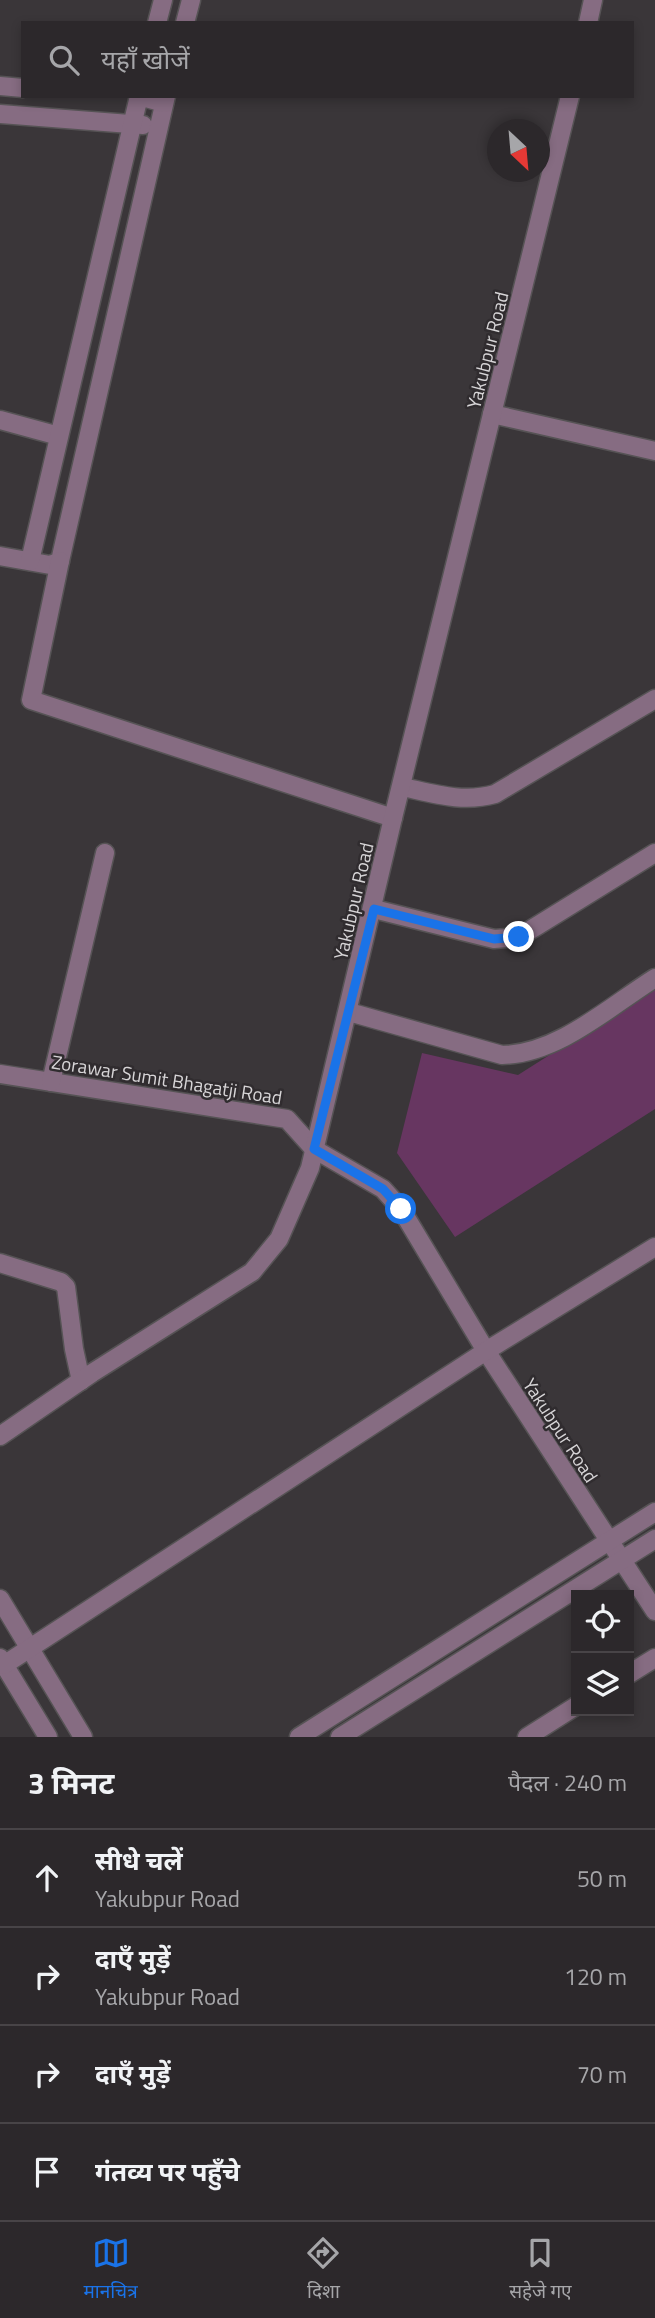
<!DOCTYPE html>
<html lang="hi">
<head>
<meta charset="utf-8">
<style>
	:root { --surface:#2c282b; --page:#343033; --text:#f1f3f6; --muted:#a6a6a9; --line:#484447; --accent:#1a73e8 }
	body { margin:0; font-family:"Titillium Web","Noto Sans Devanagari",sans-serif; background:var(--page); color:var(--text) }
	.controls { position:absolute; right:21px; bottom:21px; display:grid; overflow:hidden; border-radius:0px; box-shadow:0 4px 10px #0003 }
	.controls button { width:63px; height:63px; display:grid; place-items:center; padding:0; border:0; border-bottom:2px solid var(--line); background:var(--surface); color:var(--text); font:35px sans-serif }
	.compass { position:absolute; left:487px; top:119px; width:63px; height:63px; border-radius:50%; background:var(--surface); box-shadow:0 4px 10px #0003; rotate:154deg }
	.stop { position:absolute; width:21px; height:21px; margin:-16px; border:5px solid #1a73e8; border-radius:50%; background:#fff }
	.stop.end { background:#1a73e8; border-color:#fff; box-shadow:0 2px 7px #0008 }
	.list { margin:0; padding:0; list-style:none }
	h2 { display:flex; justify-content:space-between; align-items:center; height:91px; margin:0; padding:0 28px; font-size:30px }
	h2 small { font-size:23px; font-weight:400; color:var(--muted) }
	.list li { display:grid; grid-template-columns:46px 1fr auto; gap:21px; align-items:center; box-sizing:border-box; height:98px; padding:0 28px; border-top:2px solid var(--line) }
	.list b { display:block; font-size:26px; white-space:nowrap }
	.list p { margin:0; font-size:23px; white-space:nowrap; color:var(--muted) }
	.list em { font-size:23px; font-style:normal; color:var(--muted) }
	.icon { flex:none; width:38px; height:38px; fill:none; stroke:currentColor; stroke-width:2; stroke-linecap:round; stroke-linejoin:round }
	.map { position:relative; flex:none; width:655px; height:1737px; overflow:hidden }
	.search { position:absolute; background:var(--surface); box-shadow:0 4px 10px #0003; left:21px; right:21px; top:21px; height:77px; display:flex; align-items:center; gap:18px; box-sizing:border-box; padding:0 24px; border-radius:0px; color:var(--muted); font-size:26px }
	.sheet { height:483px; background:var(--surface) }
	nav { display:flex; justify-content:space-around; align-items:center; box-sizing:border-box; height:98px; border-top:2px solid var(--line); background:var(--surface); font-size:19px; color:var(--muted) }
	nav a { display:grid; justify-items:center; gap:4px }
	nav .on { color:var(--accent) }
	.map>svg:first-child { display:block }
	.green { fill:#673661 }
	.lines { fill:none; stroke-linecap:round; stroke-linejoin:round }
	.minor-casing { stroke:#565355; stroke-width:21 }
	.minor { stroke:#866c82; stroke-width:18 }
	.route { stroke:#1a73e8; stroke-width:9 }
	.labels { text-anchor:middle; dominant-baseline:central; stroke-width:5; stroke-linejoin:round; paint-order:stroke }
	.street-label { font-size:19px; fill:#d7d5d7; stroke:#302c2f }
</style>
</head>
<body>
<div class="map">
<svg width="655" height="1737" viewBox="0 0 655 1737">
	<rect width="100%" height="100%" fill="#3a3639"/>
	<path class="green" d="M655,988V1109L455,1237L397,1153L422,1053L518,1075Z"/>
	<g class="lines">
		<g class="minor-casing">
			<g id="minor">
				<path d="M157,23L163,0"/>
				<path d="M185,23L191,0"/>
				<path d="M588,23L593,0"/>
				<path d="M0,86L23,88"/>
				<path d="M0,114L143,125"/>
				<path d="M492,414L655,451"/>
				<path d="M0,420L59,436"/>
				<path d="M0,556L50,565L60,561L166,96"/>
				<path d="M30,561L139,96L164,103"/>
				<path d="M60,561L31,700L393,818"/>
				<path d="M403,787C435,794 463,803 495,794L655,699"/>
				<path d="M374,909L494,939L519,937L655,853"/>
				<path d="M349,1012L502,1055C558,1054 609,1007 655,978"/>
				<path d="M0,1074L287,1119L314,1149L383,1189L401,1209L486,1351L655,1611"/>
				<path d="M51,1082L105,853"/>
				<path d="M0,1263L61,1282L66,1287L74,1349L81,1381"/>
				<path d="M0,1436L92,1373L252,1272L279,1239L310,1168L393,818L570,96"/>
				<path d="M0,1599L83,1737"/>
				<path d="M0,1658L48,1737"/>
				<path d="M4,1665L486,1351L655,1247"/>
				<path d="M629,1674L655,1658"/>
				<path d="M299,1737L655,1512"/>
				<path d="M340,1737L655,1539"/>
				<path d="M527,1737L576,1706"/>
			</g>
		</g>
		<use href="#minor" class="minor"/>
	</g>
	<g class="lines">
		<path class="route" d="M401,1209L383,1189L314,1149L374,909L494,939L519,937"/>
	</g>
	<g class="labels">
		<g class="street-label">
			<text transform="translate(487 350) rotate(-76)">Yakubpur Road</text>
			<text transform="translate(353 901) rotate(-77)">Yakubpur Road</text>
			<text transform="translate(167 1079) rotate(9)">Zorawar Sumit Bhagatji Road</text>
			<text transform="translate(561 1430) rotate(57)">Yakubpur Road</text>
		</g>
	</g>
</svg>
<div class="controls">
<button><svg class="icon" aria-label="locate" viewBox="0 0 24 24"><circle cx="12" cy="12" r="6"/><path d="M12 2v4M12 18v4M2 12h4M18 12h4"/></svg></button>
<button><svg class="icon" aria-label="layers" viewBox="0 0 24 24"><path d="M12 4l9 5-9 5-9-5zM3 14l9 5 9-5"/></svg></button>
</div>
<svg class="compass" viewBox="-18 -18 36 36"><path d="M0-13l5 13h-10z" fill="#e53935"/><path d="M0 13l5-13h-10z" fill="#a6a6a9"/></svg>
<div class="stop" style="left:401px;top:1209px"></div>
<div class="stop end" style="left:519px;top:937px"></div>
<div class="search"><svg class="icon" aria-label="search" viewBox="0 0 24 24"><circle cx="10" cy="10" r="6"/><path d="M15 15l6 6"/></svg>यहाँ खोजें</div>
</div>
<section class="sheet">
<h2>3 मिनट<small>पैदल · 240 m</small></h2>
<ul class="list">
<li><svg class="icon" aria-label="ahead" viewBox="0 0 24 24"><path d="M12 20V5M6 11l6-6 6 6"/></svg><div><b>सीधे चलें</b><p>Yakubpur Road</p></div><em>50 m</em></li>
<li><svg class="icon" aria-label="right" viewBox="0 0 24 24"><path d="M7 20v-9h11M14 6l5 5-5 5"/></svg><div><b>दाएँ मुड़ें</b><p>Yakubpur Road</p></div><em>120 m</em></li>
<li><svg class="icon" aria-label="right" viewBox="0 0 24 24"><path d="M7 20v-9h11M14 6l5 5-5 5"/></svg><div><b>दाएँ मुड़ें</b></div><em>70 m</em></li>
<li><svg class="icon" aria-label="arrive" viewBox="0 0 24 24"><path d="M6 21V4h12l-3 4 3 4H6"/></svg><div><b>गंतव्य पर पहुँचे</b></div></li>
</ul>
</section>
<nav>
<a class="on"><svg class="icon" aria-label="map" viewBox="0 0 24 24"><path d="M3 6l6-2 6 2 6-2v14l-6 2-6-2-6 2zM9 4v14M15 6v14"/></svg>मानचित्र</a>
<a><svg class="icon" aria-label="directions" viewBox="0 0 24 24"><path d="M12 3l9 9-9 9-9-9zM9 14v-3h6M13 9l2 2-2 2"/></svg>दिशा</a>
<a><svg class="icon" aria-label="saved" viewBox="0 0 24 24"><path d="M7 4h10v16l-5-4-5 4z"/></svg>सहेजे गए</a>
</nav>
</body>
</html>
